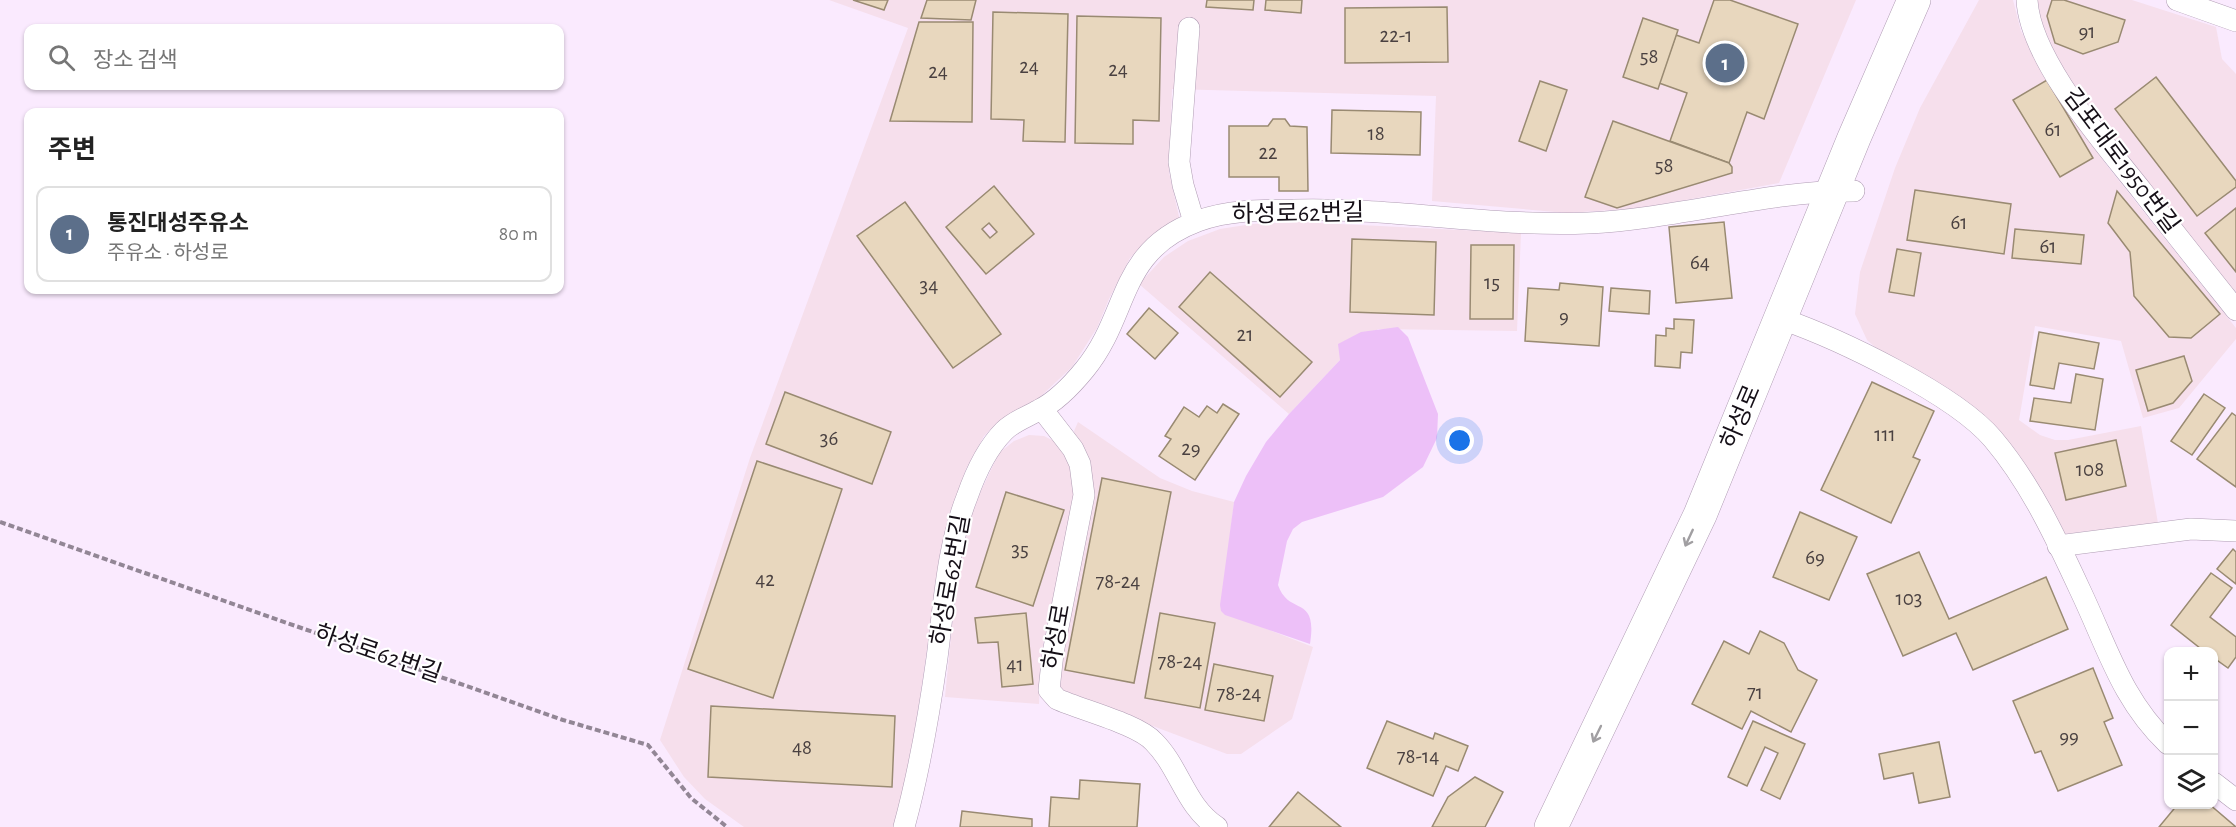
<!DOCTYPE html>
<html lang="ko">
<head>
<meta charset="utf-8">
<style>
	:root { --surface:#fff; --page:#f6f6f6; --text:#222; --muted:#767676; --line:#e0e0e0; --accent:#1a73e8 }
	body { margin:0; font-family:"Alegreya Sans","Noto Sans KR",sans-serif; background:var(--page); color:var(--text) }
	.controls { position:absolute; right:18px; bottom:18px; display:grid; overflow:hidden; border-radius:12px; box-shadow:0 2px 4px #0004 }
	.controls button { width:54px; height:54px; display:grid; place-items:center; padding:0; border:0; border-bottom:2px solid var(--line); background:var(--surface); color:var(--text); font:30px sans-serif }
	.you { position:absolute; left:1460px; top:441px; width:21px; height:21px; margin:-15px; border:4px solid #fff; border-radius:50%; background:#1a73e8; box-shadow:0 0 0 9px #1a73e833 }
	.badge { display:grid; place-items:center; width:39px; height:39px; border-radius:50%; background:var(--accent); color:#fff; font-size:20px; font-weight:700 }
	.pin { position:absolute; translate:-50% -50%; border:3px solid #fff; box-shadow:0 2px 6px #0006 }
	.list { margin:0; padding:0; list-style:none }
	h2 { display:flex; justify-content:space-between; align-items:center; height:78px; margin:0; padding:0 24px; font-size:26px }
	h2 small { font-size:20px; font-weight:400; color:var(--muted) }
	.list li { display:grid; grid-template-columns:39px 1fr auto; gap:18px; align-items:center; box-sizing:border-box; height:96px; margin:0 12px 12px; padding:0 12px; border:2px solid var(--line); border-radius:12px }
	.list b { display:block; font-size:22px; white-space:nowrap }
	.list p { margin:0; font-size:20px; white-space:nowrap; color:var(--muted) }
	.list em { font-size:20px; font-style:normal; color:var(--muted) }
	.icon { flex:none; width:33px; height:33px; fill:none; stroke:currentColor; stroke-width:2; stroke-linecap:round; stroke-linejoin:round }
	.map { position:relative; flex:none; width:2236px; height:827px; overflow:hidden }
	.search { position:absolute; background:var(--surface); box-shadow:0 2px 4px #0004; left:24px; top:24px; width:540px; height:66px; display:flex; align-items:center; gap:15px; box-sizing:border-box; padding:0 21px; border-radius:12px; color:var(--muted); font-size:22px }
	.panel { position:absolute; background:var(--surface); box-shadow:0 2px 4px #0004; left:24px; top:108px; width:540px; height:186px; border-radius:12px }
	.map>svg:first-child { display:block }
	.industrial { fill:#f6dfec }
	.green { fill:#edc0f8 }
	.building { fill:#e8d7be; stroke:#998a72; stroke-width:1.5; fill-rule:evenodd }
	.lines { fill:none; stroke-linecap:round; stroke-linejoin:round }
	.service-casing { stroke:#b09db4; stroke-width:22 }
	.tertiary-casing { stroke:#b09db4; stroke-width:34 }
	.path { stroke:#928695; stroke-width:4; stroke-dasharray:6 3; stroke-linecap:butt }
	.service { stroke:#fff; stroke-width:21 }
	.tertiary { stroke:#fff; stroke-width:33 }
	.oneway { stroke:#a19fa2 }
	.labels { text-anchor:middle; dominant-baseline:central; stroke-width:4.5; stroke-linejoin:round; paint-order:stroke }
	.number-label { font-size:21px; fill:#4a4141 }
	.street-label { font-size:24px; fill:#150f17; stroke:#fff }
</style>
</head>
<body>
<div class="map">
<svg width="2236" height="827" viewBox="0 0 2236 827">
	<rect width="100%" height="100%" fill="#faeafe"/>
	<g class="industrial">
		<path d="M829,0H1856L1779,183L1642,208L1567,213L1432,201L1436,96L1172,89L1169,172L1180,221L1147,242L1130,258L1109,299L1097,328L1072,367L1039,398L993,427L984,436L966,469L942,543L920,698L907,775L894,827H744L705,799L684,777L660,740L750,458L908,28Z"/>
		<path d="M1979,0H2013L2021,31L2041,69L2075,121L2108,167L2236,328V339L2179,408L2143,418L2121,341L2035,326L2019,420L2040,435L2055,440H2068L2141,426L2158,523L2064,534L2013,448L1987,419L1970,405L1876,348L1867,340L1855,314L1860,272L1895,168L1920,108Z"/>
		<path d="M2035,0H2132L2216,27L2222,59L2236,74V299L2088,107L2059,62L2038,17Z"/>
		<path d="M1299,222L1521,233L1517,331L1378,329L1340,360L1289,414L1139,284L1164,257L1188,241L1220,229L1252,224Z"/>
		<path d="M1078,422L1160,478L1192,491L1234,502L1221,611L1313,647L1292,719L1241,754H1227L1060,691L1057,683L1089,509L1074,431Z"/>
		<path d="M1029,435L1044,436L1054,441L1068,459L1075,493L1041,655L1039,704L945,697L958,566L969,516L999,453L1014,441Z"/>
	</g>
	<path class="green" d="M1398,327L1408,337L1438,414L1437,438L1423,467L1383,497L1302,522L1293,529L1287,541L1278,585C1289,617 1318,593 1310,644L1225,615L1221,611L1220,605L1234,502L1246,476L1266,442L1289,414L1340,360L1338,344L1361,332Z"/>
	<g class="building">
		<path d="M853,0H888L884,10Z"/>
		<path d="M927,0H976L971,20L921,18Z"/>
		<path d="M1207,0H1254L1253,10L1206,7Z"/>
		<path d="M1266,0H1302L1301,13L1265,10Z"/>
		<path d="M1714,0H1730L1798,24L1764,119L1747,112L1729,163L1670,141L1687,93L1659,83L1676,35L1699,43Z"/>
		<path d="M2052,0H2064L2125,20L2118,42L2083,54L2055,43L2047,16Z"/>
		<path d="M1447,7L1448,62L1345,63V8Z"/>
		<path d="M993,12L1068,14L1065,142L1023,141L1024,120L991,119Z"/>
		<path d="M1077,16L1161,18L1159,121L1133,120V144L1075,143Z"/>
		<path d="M1643,18L1678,30L1658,89L1623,77Z"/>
		<path d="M919,22H973L972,122L890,121Z"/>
		<path d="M2156,77L2236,181V187L2197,216L2115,109Z"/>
		<path d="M2047,80L2093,158L2060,177L2013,100Z"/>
		<path d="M1540,81L1567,90L1546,151L1519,141Z"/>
		<path d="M1332,110L1421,112L1420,155L1331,153Z"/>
		<path d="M1273,119H1285L1290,126L1307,127L1308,191H1279V177H1229V126H1268Z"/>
		<path d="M1613,121L1729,163L1732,167V173L1617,208L1585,197Z"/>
		<path d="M994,186L1034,234L986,274L946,227ZM989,223L997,232L990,238L982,229Z"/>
		<path d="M1915,190L2011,204L2004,254L1907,240Z"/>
		<path d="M2117,191L2220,314L2191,338L2169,337L2134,296L2130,252L2108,223Z"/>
		<path d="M905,202L1001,334L953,368L857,236Z"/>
		<path d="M2236,208V272L2205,233Z"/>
		<path d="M1724,222L1732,298L1676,303L1669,227Z"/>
		<path d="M2015,229L2084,235L2081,264L2012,258Z"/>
		<path d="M1352,239L1436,242L1434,315L1350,312Z"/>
		<path d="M1471,245H1514L1513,319H1470Z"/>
		<path d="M1897,249L1921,253L1914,296L1889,292Z"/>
		<path d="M1210,272L1312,362L1280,397L1179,307Z"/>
		<path d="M1560,283L1603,287L1599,346L1525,341L1528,288L1559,290Z"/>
		<path d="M1611,288L1650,291L1649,314L1609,311Z"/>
		<path d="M1149,308L1178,333L1155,359L1127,334Z"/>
		<path d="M1674,319L1694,320L1692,353L1681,352L1680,368L1655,366L1656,335L1666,336V328L1674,329Z"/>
		<path d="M2039,332L2099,343L2094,369L2059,363L2054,389L2030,385Z"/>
		<path d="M2184,356L2192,381L2173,403L2148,411L2136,370Z"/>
		<path d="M2076,374L2103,379L2095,430L2030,421L2034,398L2071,403Z"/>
		<path d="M1872,382L1934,411L1913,457L1920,460L1891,523L1821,490Z"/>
		<path d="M785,392L891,432L872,484L766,444Z"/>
		<path d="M2204,394L2225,408L2192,455L2171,441Z"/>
		<path d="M1223,404L1239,414L1195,480L1159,456L1171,439L1165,436L1184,407L1199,417L1207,406L1217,413Z"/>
		<path d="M2232,413L2236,416V487L2197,459Z"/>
		<path d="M2116,440L2126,486L2066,500L2055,453Z"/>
		<path d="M757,461L842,489L773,698L688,669Z"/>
		<path d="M1102,478L1171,492L1134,683L1065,670Z"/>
		<path d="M1006,492L1064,510L1033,606L976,587Z"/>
		<path d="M1800,512L1857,537L1829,600L1773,577Z"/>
		<path d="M2233,549L2236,552V584L2217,569Z"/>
		<path d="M1919,552L1949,619L2046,577L2068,629L1973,670L1956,633L1903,656L1867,574Z"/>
		<path d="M2211,573L2232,588L2210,617L2236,637V657L2228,668L2214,658V652H2205L2171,625Z"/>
		<path d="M1026,613L1033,684L1002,687L998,642L978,643L975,618Z"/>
		<path d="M1160,613L1215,623L1200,708L1145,698Z"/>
		<path d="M1760,631L1784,643L1798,670L1817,680L1791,732L1751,711L1742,729L1692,704L1724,641L1749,654Z"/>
		<path d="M1214,664L1273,676L1264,721L1205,710Z"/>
		<path d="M2093,668L2113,718L2104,722L2122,765L2058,791L2041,751L2035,753L2013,701Z"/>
		<path d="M711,706L895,716L892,787L708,777Z"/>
		<path d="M1387,721L1433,739L1435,733L1468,746L1458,771L1446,766L1433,796L1367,768Z"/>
		<path d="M1753,721L1805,744L1780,799L1761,790L1778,753L1765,747L1747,786L1728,777Z"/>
		<path d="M1939,742L1950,797L1919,803L1913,773L1884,779L1879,754Z"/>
		<path d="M1475,777L1503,792L1485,827H1432L1448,797Z"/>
		<path d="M1080,780L1140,784L1137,827H1049L1051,797L1079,799Z"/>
		<path d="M1298,792L1341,827H1269Z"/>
		<path d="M2178,804H2209L2236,827H2159Z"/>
		<path d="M962,811L1032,819V827H960Z"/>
	</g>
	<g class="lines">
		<g class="service-casing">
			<g id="service">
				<path d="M2027,0C2030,60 2105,144 2142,191C2173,231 2205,271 2236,310"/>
				<path d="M2177,0L2236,21"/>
				<path d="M1189,28L1179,162L1183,185L1194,222"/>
				<path d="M1782,319C1839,339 1955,394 1993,439C2031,484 2057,540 2081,592C2108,649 2122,700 2168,744"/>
				<path d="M1042,409L1073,449L1080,464L1084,495L1053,653L1049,690L1057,699C1081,710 1138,724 1154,742C1180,768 1185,806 1217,827"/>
				<path d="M2058,546L2191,529L2236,531"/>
				<path d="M2214,783L2236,800"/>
				<path d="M904,827C919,772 929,715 937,658C944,605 947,547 967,497C975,474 987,448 1004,431C1014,421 1027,417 1039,410C1057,401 1072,385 1085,369C1130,314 1117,251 1198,221C1228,210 1261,210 1293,210C1391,207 1489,227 1588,223C1676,219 1764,191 1854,191"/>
			</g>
		</g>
		<g class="tertiary-casing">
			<path id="tertiary" d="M1551,827L1700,515L1854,138L1914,0"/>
		</g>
		<path class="path" d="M0,522L563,720L648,745L691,798L727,827"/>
		<use href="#service" class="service"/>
		<use href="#tertiary" class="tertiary"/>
	</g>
	<defs><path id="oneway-shaft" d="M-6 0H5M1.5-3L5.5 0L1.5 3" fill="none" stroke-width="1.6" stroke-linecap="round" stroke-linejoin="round" transform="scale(1.5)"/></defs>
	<g class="oneway">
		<use href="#oneway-shaft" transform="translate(1689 538) rotate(115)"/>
		<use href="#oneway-shaft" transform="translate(1597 734) rotate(116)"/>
	</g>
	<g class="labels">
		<g class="number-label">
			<text x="2087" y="31">91</text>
			<text x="1396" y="35">22-1</text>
			<text x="1649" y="56">58</text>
			<text x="1029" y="66">24</text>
			<text x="1118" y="69">24</text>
			<text x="938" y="71">24</text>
			<text x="2053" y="129">61</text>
			<text x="1376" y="133">18</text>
			<text x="1268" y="152">22</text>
			<text x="1664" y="165">58</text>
			<text x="1959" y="222">61</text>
			<text x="2048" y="246">61</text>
			<text x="1700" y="262">64</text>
			<text x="1492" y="282">15</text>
			<text x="929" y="285">34</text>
			<text x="1564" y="316">9</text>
			<text x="1245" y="334">21</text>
			<text x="1885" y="434">111</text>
			<text x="829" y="438">36</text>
			<text x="1191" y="448">29</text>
			<text x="2090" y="469">108</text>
			<text x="1020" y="549">35</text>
			<text x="1815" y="557">69</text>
			<text x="765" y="579">42</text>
			<text x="1118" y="581">78-24</text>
			<text x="1909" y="598">103</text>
			<text x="1180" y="661">78-24</text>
			<text x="1015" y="664">41</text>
			<text x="1755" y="692">71</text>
			<text x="1239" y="693">78-24</text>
			<text x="2069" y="736">99</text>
			<text x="802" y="747">48</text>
			<text x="1418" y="756">78-14</text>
		</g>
		<g class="street-label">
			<text transform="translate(2121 161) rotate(53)">김포대로1950번길</text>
			<text transform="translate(1298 214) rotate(-1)">하성로62번길</text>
			<text transform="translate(1741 417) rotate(-67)">하성로</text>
			<text transform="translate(951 580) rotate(-80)">하성로62번길</text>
			<text transform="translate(1057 637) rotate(-80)">하성로</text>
			<text transform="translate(378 654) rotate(19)">하성로62번길</text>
		</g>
	</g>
</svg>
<div class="controls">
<button>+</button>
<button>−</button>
<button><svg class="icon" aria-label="layers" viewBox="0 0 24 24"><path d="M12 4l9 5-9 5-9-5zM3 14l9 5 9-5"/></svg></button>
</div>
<div class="you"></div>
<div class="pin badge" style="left:1725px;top:63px;background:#5c6f8a">1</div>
<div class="search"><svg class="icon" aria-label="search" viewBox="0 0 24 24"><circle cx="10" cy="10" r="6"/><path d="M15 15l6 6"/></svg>장소 검색</div>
<section class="panel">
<h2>주변<small></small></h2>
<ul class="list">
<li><span class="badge" style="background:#5c6f8a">1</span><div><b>통진대성주유소</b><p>주유소 · 하성로</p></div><em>80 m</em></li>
</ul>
</section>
</div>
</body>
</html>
